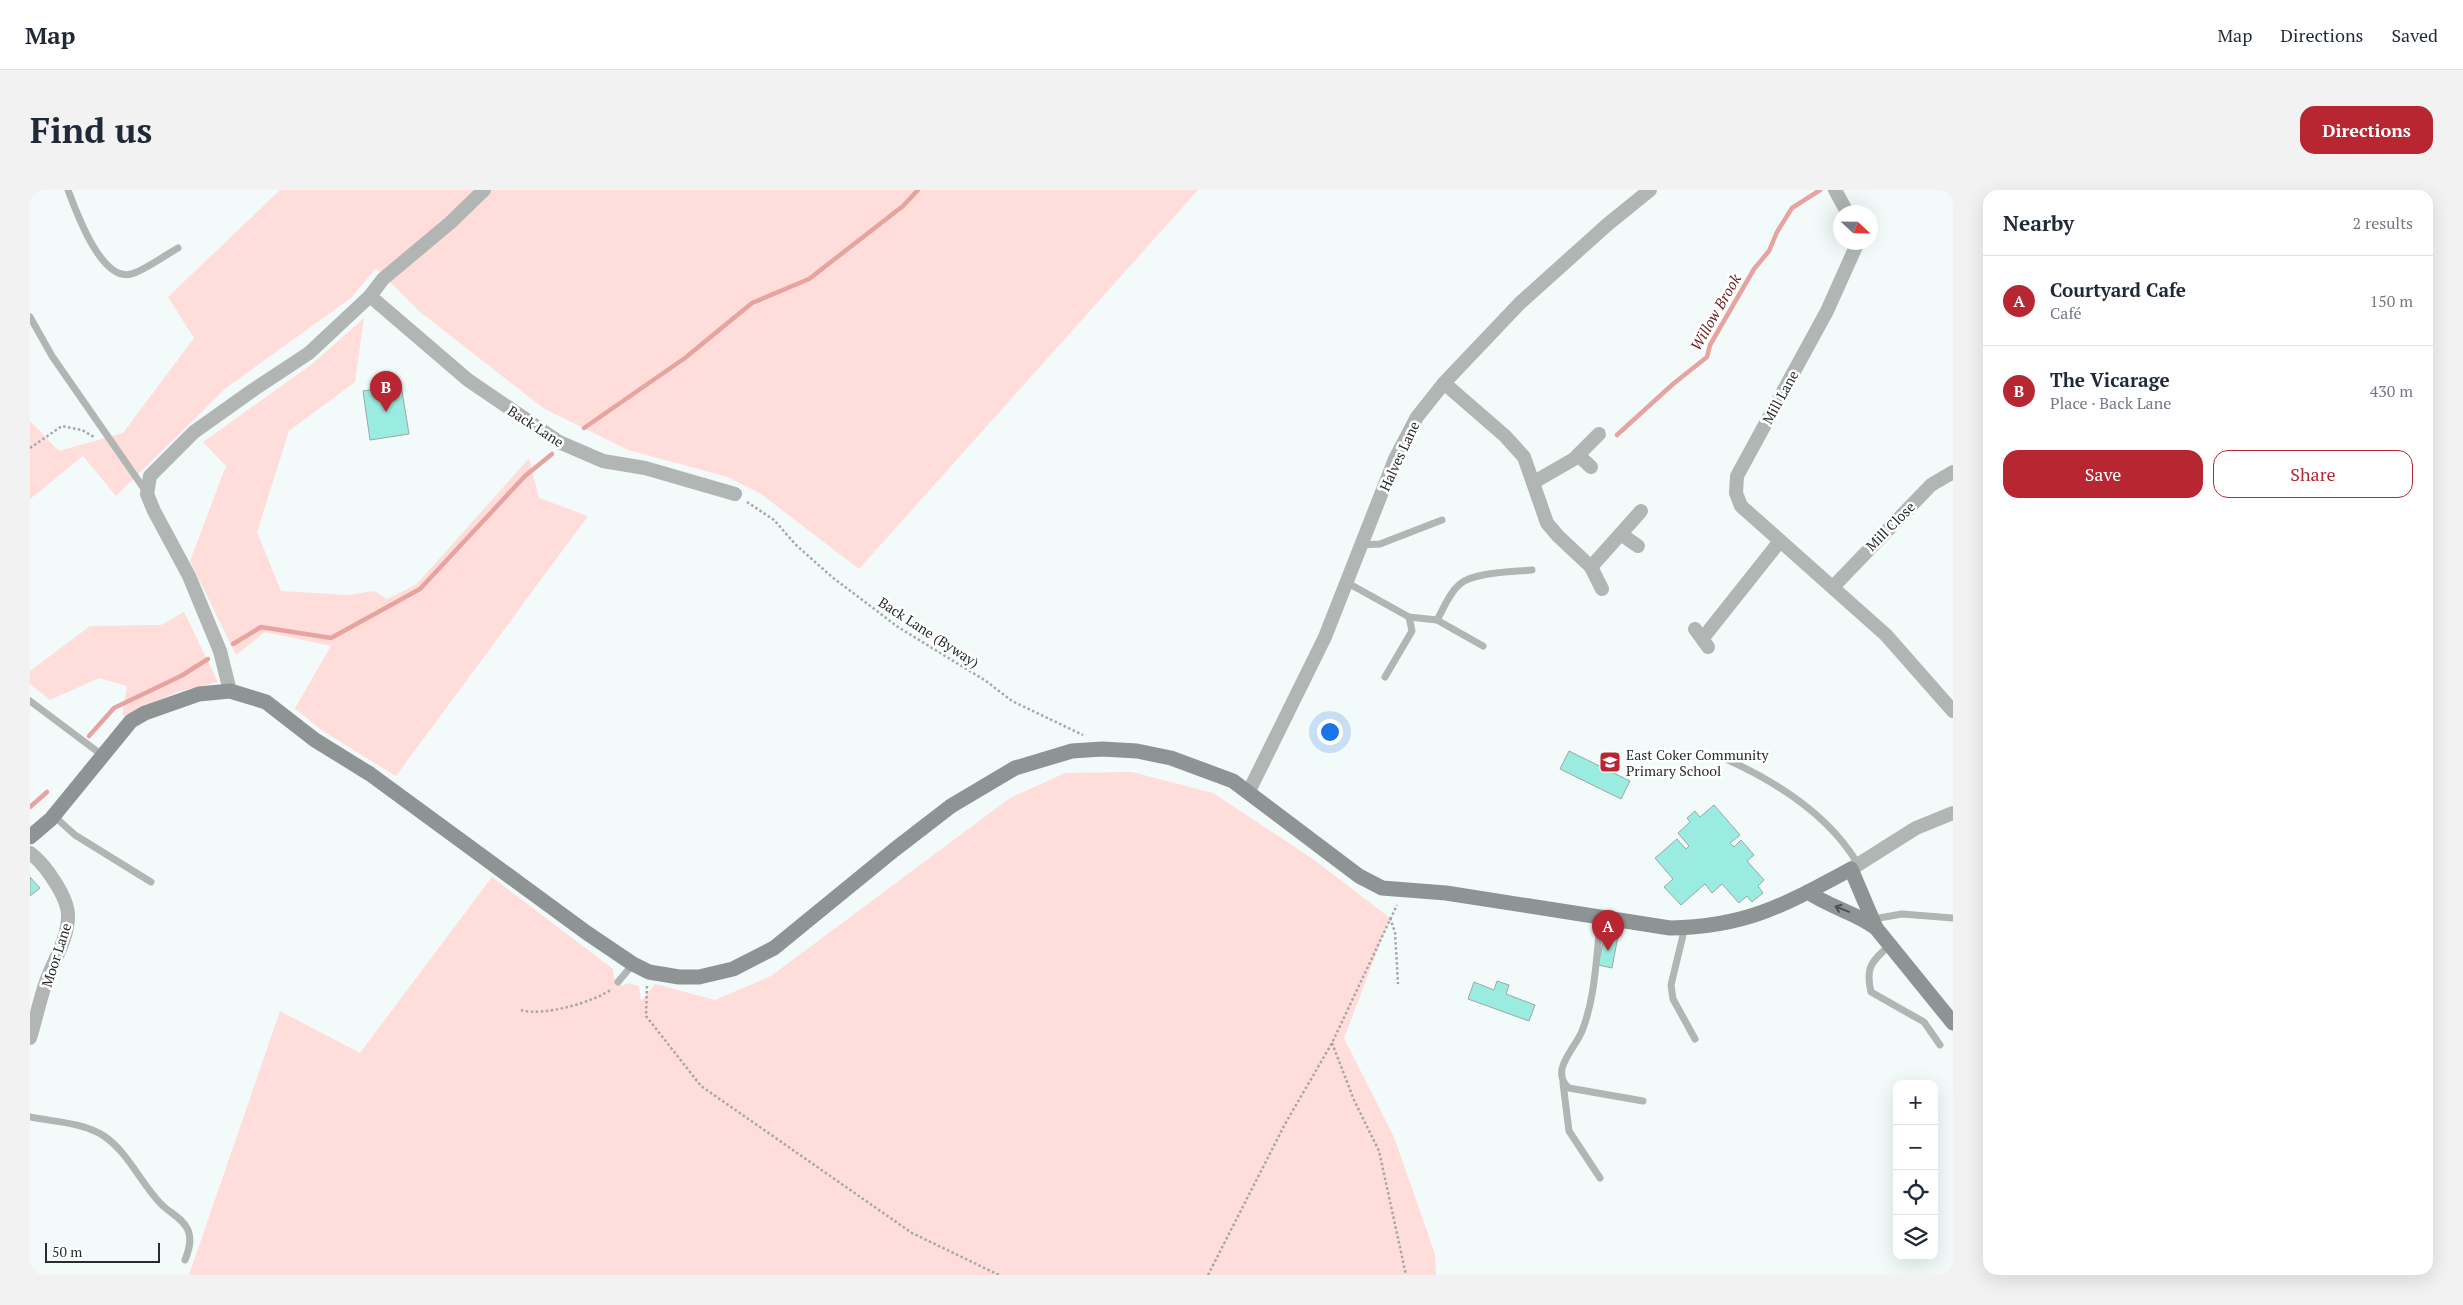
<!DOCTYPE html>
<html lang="en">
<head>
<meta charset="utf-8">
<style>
	:root { --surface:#fff; --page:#f2f2f3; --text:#1f2937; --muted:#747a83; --line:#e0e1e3; --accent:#b72631 }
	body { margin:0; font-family:"PT Serif",serif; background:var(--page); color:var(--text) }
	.controls { position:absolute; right:15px; bottom:15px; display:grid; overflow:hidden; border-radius:10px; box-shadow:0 5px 20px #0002 }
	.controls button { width:45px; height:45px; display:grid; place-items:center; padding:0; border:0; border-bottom:1px solid var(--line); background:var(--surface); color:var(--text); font:25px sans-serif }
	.compass { position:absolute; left:1803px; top:15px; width:45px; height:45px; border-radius:50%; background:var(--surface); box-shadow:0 5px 20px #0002; rotate:112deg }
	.scale { position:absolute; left:15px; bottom:12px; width:115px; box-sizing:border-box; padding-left:5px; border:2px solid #292c2c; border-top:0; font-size:14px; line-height:18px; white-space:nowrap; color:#292c2c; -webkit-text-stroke:4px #fff; paint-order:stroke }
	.you { position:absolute; left:1299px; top:541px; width:18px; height:18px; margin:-12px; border:4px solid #fff; border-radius:50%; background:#1a73e8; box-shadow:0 0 0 8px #1a73e833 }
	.badge { display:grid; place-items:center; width:32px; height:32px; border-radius:50%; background:var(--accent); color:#fff; font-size:16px; font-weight:700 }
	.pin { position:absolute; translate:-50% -41px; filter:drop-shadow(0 1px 2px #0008) }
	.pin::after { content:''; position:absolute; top:26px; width:18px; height:15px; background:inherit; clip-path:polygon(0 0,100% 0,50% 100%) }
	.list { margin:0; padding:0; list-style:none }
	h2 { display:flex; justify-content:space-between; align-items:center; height:65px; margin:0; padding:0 20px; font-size:21px }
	h2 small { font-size:16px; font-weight:400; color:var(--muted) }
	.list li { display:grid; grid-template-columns:32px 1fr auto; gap:15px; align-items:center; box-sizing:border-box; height:90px; padding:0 20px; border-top:1px solid var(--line) }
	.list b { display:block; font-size:19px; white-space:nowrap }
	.list p { margin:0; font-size:16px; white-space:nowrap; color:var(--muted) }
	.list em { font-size:16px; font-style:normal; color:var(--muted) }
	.actions { display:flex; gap:10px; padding:15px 20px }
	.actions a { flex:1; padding:11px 0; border:1px solid var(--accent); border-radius:15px; text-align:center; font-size:18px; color:var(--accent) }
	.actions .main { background:var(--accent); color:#fff }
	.icon { flex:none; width:28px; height:28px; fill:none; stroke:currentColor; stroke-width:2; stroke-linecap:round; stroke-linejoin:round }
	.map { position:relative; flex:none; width:1923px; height:1085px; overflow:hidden; border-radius:15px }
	header { display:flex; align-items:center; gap:30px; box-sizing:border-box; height:70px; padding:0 25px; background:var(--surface); border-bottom:1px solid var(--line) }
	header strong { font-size:24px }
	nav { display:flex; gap:28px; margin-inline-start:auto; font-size:18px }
	.intro { display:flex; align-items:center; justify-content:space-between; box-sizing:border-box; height:120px; padding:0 30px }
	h1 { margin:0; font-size:35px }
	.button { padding:12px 22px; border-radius:15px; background:var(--accent); color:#fff; font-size:18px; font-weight:700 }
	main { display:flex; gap:30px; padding:0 30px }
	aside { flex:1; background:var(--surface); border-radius:15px; box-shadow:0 5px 20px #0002 }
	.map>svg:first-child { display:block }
	.green { fill:#ffddda }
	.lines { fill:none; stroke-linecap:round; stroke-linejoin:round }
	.stream { stroke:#e7a39f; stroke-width:4.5 }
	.building { fill:#9aece1; stroke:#9fa7a6 }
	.path { stroke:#a3a9a8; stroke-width:2.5; stroke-dasharray:2.5 2.5; stroke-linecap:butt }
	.lane { stroke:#b1b5b4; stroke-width:7 }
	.street { stroke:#b1b5b4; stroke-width:14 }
	.secondary { stroke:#8e9393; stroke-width:15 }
	.oneway { stroke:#4c5050 }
	.labels { text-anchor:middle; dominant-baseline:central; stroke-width:5; stroke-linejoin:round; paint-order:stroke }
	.street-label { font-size:14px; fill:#292c2c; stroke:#fff }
	.poi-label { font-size:14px; fill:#292c2c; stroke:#fff; text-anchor:start }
	.water-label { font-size:15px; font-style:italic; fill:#6a1b1e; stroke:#fff }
</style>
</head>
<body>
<header>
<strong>Map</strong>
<nav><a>Map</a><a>Directions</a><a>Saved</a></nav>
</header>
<div class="intro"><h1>Find us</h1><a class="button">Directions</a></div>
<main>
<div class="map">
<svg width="1923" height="1085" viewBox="0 0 1923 1085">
	<rect width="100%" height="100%" fill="#f2fbf9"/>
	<g class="green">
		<path d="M250,0H1168L829,379L731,304L698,287L598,260L513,218L389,121L346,78L321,108L196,198L86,306L53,266L0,309V231L29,261L93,243L164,148L138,107Z"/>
		<path d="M334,128L325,192L259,241L227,342L251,401L318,405L344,401L357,409L387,394L499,268L509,308L558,326L366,586L291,540L265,518L301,456L235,442L206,465L160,371L196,276L173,252L282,174Z"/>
		<path d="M154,422L188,492L150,501L92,526L97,496L69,488L20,510L0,494V481L60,436L131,435Z"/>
		<path d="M1102,582L1183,603L1283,669L1360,728L1314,848L1364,947L1405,1064L1406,1085H159L250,821L330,863L462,687L583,779L584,788L592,796L598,793L609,796L611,811L625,794L685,810L741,786L980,608L1035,583Z"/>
	</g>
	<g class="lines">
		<g class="stream">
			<path d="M554,238L655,168L722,113L779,89L873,16L888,0"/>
			<path d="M1587,245L1643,194L1677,167L1680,155L1724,79L1739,61L1747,42L1762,18L1790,0"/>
			<path d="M203,454L231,437L301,448L390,399L495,286L522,264"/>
			<path d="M59,546L84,518L151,486L178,469"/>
			<path d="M0,617L17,602"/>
		</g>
	</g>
	<g class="building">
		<path d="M371,195L379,244L340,250L333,201Z"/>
		<path d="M1539,561L1600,591L1591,609L1530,579Z"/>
		<path d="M1684,615L1710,645L1700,653L1704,657L1711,650L1724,665L1717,671L1734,690L1728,696L1733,703L1722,712L1717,706L1709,713L1692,694L1682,703L1675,694L1651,715L1634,697L1643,689L1625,668L1647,649L1656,659L1659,656L1648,643L1660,632L1657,628L1665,621L1670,627Z"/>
		<path d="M0,687L10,698L0,706Z"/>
		<path d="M1575,744L1588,746L1582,778L1568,775Z"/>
		<path d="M1467,791L1479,795L1476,804L1505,815L1499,831L1438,809L1444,792L1464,800Z"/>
	</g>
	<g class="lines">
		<g class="path">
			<path d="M0,258L32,236L52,240L64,247"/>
			<path d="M717,312L744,330L766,355L802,387L868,437L956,491L982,511L1053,545"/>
			<path d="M1360,728L1365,742L1368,794"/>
			<path d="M617,796L616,826L671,896L882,1043L969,1085"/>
			<path d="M491,820C512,827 564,812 582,799"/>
			<path d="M1302,853L1324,910L1349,961L1376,1085"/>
			<path d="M1178,1085L1255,934L1302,853L1367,715"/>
		</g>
		<g class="lane">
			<path d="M38,0C46,21 71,92 101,84C112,82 137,64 148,58"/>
			<path d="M0,127L22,166L117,303"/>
			<path d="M1331,355L1350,354L1412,330"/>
			<path d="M1316,392L1379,427L1382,441L1355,487"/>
			<path d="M1379,427L1407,430L1453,456"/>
			<path d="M1407,430C1414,418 1419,403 1430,394C1443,382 1484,382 1502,380"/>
			<path d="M0,511L72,565"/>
			<path d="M1696,569C1747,592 1799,625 1828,674"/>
			<path d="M24,626L45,645L121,692"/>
			<path d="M1571,727C1566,765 1566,806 1552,841C1545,859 1519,881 1539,898L1613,911"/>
			<path d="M1843,729L1872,724L1923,728"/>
			<path d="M1655,737L1641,795L1643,809L1665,849"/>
			<path d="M1860,755C1842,771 1835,777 1841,802L1894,832L1910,855"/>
			<path d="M588,792L603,774"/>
			<path d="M1533,893L1539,941L1570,988"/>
			<path d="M0,927C24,932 52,932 74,946C100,964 111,995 133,1016C142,1024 153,1029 158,1040C162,1050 159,1060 155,1070"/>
		</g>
		<g class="street">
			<path d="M1805,0L1817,22"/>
			<path d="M1828,52L1797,121L1707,286L1706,303L1711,316L1856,445L1923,521"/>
			<path d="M340,106L438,190L529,252L573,271L615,278L705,304"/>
			<path d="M1414,193L1475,246L1494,267L1517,333L1528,346L1561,377L1572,399"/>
			<path d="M1548,265L1561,277"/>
			<path d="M1504,292L1544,269L1569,244"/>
			<path d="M1592,345L1608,356"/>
			<path d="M1561,377L1611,321"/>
			<path d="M1803,397L1901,295L1923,282"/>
			<path d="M1665,439L1678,457"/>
			<path d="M1673,448L1750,351"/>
			<path d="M200,501L190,461L159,386L124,321L117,304L120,286L164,242L223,200L279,163L340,106L353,89L421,32L454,0"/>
			<path d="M1219,601L1295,447L1365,269L1387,227L1414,193L1490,113L1578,34L1620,0"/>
			<path d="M0,663C15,674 39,708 38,727C38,748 24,770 17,789C10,808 6,829 0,848"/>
			<path d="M1821,679L1886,638L1923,623"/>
		</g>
		<g class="secondary">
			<path d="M0,647L21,629L101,531L115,523L169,504L200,501L236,512L285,550L340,584L557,743L603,774L619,782L649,787H669L703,779L744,758L864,660L921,616L985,578L1042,561L1072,559L1107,561L1141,568L1203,591L1329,686L1352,698L1416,703L1640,738C1717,737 1756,714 1821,679L1846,738L1923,833"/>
			<path d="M1778,702C1799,717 1825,722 1846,738"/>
		</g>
	</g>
	<defs><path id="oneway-shaft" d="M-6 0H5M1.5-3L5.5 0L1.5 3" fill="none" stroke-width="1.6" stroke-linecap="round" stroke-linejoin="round" transform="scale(1.25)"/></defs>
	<use class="oneway" href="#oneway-shaft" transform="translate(1812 719) rotate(-158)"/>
	<defs>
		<g id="school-square" transform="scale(1.125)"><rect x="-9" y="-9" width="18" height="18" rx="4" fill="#b72631" stroke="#fff"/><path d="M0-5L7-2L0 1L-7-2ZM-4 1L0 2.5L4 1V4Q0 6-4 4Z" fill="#fff"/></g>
	</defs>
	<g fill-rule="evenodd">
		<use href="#school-square" x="1580" y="572"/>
	</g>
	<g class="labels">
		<g class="street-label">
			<text transform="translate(1750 207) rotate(-61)">Mill Lane</text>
			<text transform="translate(506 236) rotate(33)">Back Lane</text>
			<text transform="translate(1369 266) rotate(-65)">Halves Lane</text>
			<text transform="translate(1860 336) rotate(-45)">Mill Close</text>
			<text transform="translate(899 442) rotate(33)">Back Lane (Byway)</text>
			<text transform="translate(26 765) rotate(-72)">Moor Lane</text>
		</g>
		<g class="poi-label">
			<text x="1596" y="564">East Coker Community<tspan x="1596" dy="16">Primary School</tspan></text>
		</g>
		<g class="water-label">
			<text transform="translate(1685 122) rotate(-60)">Willow Brook</text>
		</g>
	</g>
</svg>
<div class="controls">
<button>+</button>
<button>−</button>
<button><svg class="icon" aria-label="locate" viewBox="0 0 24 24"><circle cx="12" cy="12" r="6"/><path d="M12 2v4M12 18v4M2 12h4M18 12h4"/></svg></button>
<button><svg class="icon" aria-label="layers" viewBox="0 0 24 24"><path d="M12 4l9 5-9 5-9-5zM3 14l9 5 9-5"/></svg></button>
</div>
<svg class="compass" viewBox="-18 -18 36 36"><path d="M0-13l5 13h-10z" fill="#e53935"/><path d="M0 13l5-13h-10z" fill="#747a83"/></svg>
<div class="scale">50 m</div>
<div class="you"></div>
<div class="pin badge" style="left:1578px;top:761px">A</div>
<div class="pin badge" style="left:356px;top:222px">B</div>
</div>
<aside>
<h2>Nearby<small>2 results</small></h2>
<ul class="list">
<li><span class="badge">A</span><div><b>Courtyard Cafe</b><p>Café</p></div><em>150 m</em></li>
<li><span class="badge">B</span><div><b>The Vicarage</b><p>Place · Back Lane</p></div><em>430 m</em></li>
</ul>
<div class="actions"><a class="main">Save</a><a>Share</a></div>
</aside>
</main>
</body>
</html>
